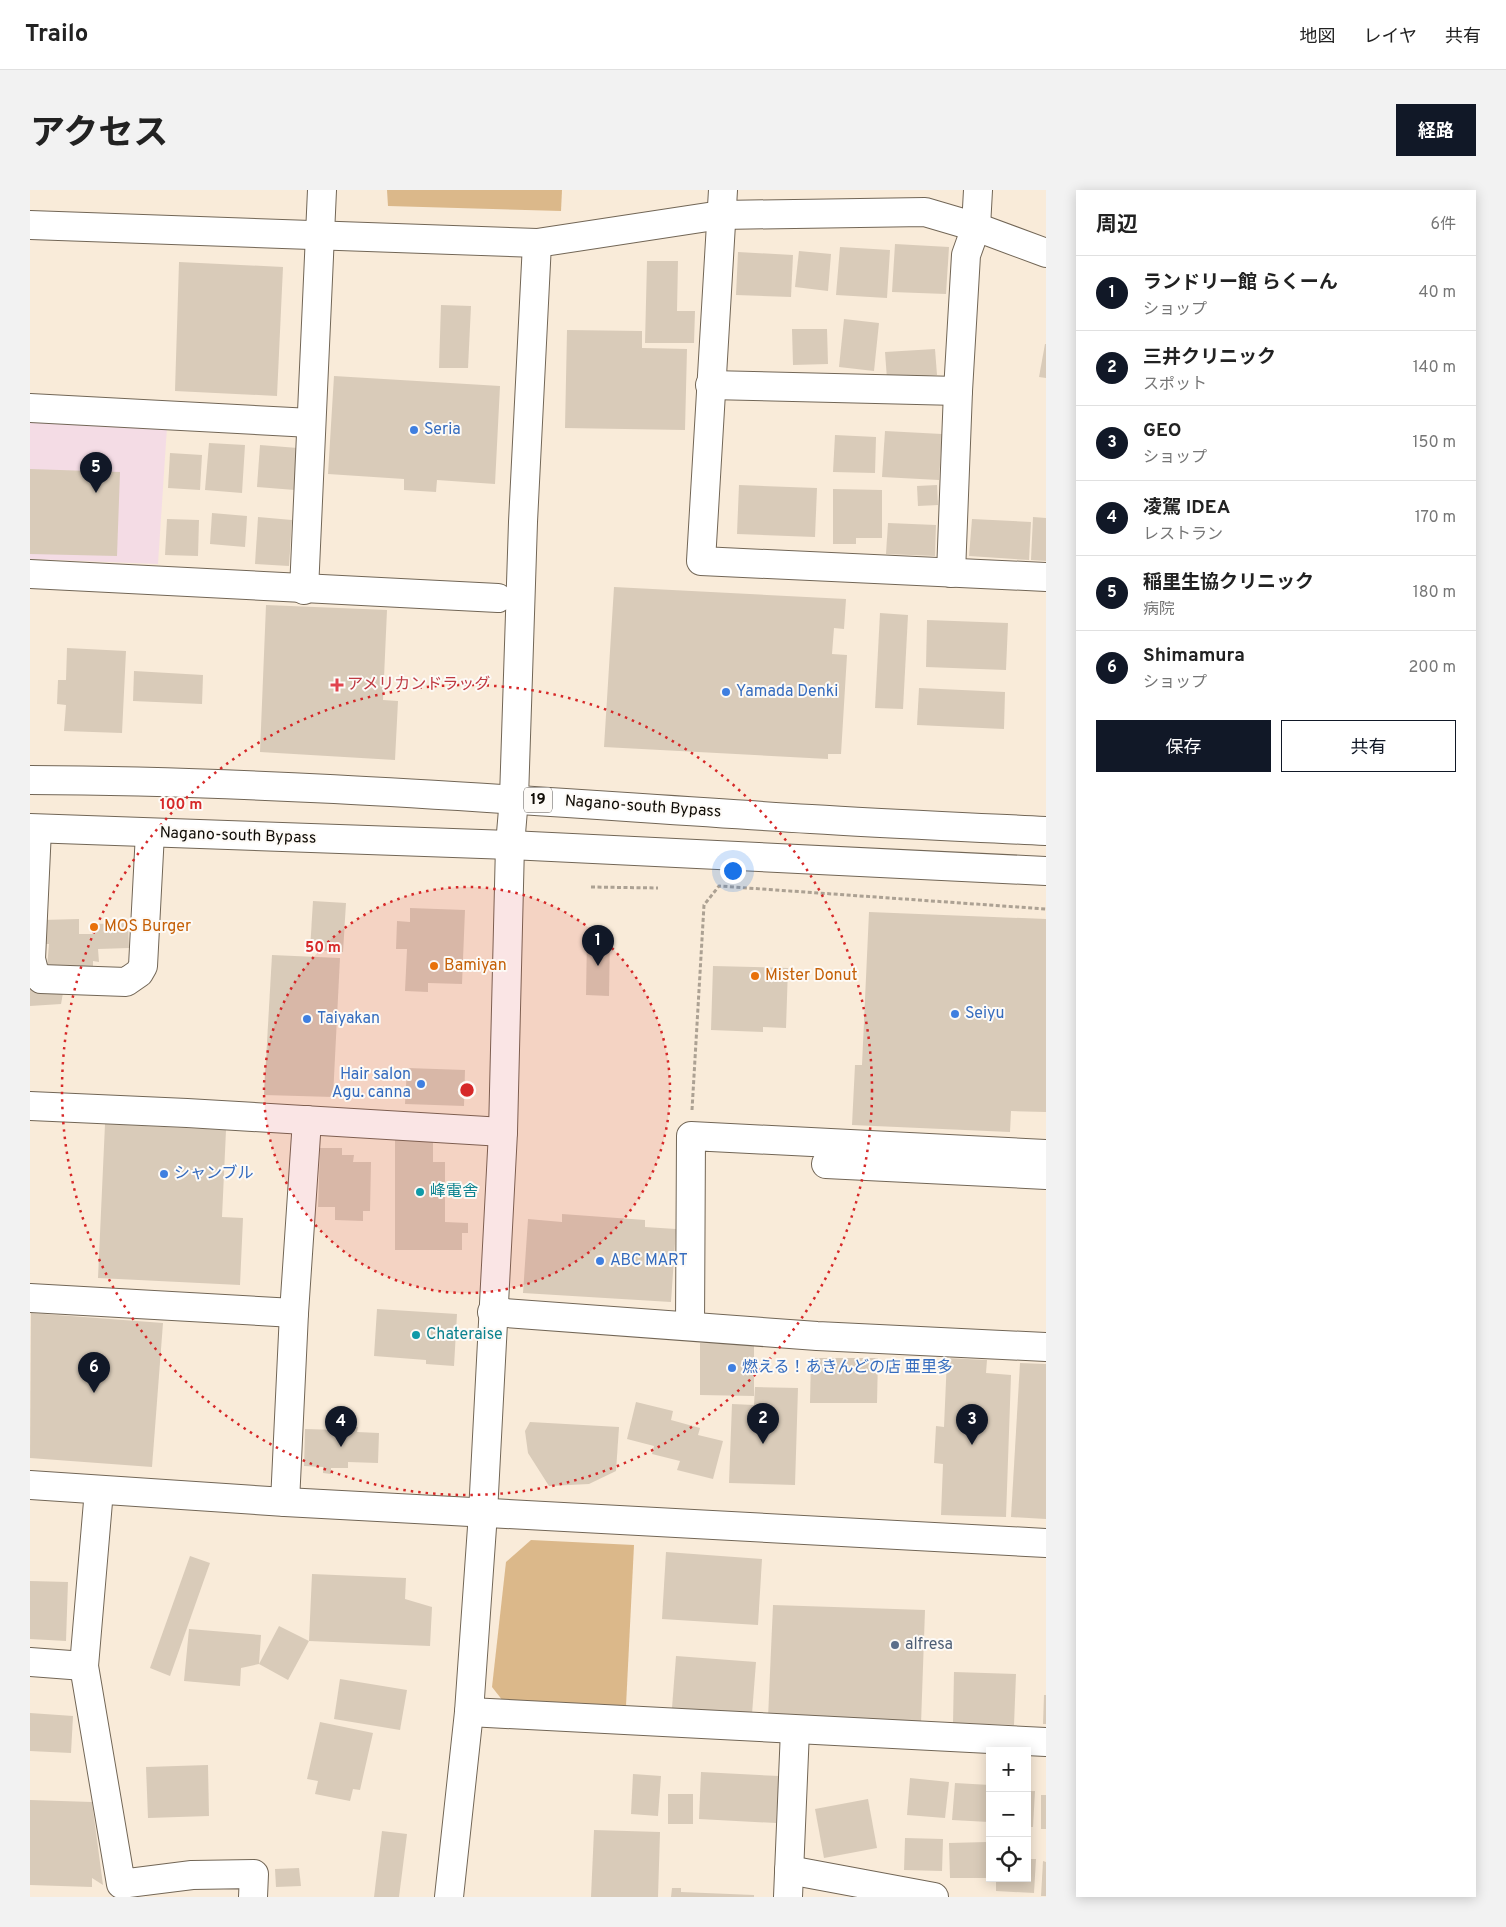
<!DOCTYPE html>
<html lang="ja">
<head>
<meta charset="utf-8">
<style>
	:root { --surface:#fff; --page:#f2f2f2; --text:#222; --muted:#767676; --line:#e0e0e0; --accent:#111827 }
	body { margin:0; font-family:Overpass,"Noto Sans JP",sans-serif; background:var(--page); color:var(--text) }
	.controls { position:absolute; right:15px; bottom:15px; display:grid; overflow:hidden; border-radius:0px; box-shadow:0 2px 12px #0003 }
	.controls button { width:45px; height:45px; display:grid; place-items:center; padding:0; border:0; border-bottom:1px solid var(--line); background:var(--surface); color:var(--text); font:25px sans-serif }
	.you { position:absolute; left:702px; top:680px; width:18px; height:18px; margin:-12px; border:4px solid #fff; border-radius:50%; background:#1a73e8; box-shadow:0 0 0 8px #1a73e833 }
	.badge { display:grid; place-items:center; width:32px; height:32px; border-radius:50%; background:var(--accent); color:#fff; font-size:16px; font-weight:700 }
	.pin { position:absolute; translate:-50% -41px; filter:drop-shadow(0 1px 2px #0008) }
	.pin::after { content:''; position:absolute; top:26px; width:18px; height:15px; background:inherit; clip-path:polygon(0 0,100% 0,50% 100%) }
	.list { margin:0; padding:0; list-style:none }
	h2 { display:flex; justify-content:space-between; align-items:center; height:65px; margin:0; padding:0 20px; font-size:21px }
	h2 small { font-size:16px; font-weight:400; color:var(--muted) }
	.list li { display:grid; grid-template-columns:32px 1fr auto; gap:15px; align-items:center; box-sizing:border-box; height:75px; padding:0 20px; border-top:1px solid var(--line) }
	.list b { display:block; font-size:19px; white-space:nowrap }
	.list p { margin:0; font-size:16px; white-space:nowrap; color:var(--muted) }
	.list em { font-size:16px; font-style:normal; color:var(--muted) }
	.actions { display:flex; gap:10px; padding:15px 20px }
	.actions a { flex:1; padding:11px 0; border:1px solid var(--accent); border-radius:0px; text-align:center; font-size:18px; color:var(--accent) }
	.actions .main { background:var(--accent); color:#fff }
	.icon { flex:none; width:28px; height:28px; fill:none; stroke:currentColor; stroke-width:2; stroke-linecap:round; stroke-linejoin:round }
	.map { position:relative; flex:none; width:1016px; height:1707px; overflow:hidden; border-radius:0px }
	header { display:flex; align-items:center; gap:30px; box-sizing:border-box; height:70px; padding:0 25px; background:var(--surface); border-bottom:1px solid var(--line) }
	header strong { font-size:24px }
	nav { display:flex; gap:28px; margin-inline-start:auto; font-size:18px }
	.intro { display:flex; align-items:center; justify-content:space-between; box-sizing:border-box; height:120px; padding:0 30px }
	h1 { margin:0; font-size:35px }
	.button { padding:12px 22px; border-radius:0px; background:var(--accent); color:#fff; font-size:18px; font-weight:700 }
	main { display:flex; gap:30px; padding:0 30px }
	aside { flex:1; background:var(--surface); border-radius:0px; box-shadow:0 2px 12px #0003 }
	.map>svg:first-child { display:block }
	.medical { fill:#f4dce5 }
	.green { fill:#dbb88a }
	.building { fill:#d9cbb9 }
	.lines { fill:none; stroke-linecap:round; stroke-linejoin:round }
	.minor-casing { stroke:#726656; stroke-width:30 }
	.highway-casing { stroke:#726656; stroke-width:30 }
	.path { stroke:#aca193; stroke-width:3; stroke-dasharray:4 2.5; stroke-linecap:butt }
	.minor { stroke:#fff; stroke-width:28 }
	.highway { stroke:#fff; stroke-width:28 }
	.ring { fill:none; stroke:#d62828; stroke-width:2.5; stroke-dasharray:2.5 5 }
	.shop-dot { fill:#3f7fe0; stroke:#fdfaf6; stroke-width:2 }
	.health-dot { fill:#e0444e; stroke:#fdfaf6; stroke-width:2 }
	.food-dot { fill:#e8710a; stroke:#fdfaf6; stroke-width:2 }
	.culture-dot { fill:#0f9aa8; stroke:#fdfaf6; stroke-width:2 }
	.service-dot { fill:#5c6f8a; stroke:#fdfaf6; stroke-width:2 }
	.labels { text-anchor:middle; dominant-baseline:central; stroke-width:4; stroke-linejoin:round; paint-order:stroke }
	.shield { fill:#fdfaf6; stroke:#57534e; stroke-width:1 }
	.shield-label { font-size:15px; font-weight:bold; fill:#100c06 }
	.shop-label { font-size:16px; fill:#366cbe; stroke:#fdfaf6; text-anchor:start }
	.health-label { font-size:16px; fill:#be3a42; stroke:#fdfaf6; text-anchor:start }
	.street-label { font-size:16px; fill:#100c06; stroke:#fdfaf6 }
	.food-label { font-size:16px; fill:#c56008; stroke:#fdfaf6; text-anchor:start }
	.culture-label { font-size:16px; fill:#0d838f; stroke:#fdfaf6; text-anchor:start }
	.service-label { font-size:16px; fill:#4e5e75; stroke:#fdfaf6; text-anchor:start }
	.centre { fill:#d62828; stroke:#fdfaf6; stroke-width:2.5 }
	.ring-label { font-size:15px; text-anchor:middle; font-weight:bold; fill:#d62828; stroke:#fdfaf6; stroke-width:4; stroke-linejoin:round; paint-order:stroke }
</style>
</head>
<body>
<header>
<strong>Trailo</strong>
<nav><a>地図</a><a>レイヤ</a><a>共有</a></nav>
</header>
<div class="intro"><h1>アクセス</h1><a class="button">経路</a></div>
<main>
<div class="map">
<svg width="1016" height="1707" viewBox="0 0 1016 1707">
	<rect width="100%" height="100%" fill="#f9ebd9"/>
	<path class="medical" d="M0,228L137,237L128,374L0,369Z"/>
	<g class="green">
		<path d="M357,0H532L531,21L358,16Z"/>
		<path d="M501,1350L604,1355L596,1516L473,1511L462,1497L476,1372Z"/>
	</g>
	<g class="building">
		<path d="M865,54L919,57L916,104L862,102Z"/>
		<path d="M810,57L860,60L857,108L806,105Z"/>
		<path d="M769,61L801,64L798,101L765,97Z"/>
		<path d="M708,62L763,65L761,107L706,105Z"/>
		<path d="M617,71H648L647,121H665L664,153H615Z"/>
		<path d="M149,72L253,77L247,206L145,201Z"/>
		<path d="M411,115L441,116L438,178H409Z"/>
		<path d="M814,129L849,133L844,181L809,177Z"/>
		<path d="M762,139H797L798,174L763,175Z"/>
		<path d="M537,140L612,141V158L657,159L655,240L535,238Z"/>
		<path d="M1015,154H1016V188L1009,187Z"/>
		<path d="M905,159L907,185L857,189L855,162Z"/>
		<path d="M304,186L470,196L465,294L407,290L406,302L374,300V289L298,284Z"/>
		<path d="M855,241L912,244L909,290L852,287Z"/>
		<path d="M805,245L846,247L845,283L803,282Z"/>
		<path d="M179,253L215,255L212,303L175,300Z"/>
		<path d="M230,255L268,258L265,300L227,297Z"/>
		<path d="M140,263L172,265L170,300L138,298Z"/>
		<path d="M0,279L90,282L87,366L0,364Z"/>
		<path d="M709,295L787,298L785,347L707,344Z"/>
		<path d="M907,295L908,315L888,316L887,296Z"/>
		<path d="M803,299L852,300V348H826V354H803Z"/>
		<path d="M182,323L217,326L215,357L180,354Z"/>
		<path d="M228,327L262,330L259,376L225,374Z"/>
		<path d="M1003,327L1016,328V371L1001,370Z"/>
		<path d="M137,329L169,330L168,366L135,365Z"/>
		<path d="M942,329L1001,332L999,370L939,366Z"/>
		<path d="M858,333L906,335L905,366L856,364Z"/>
		<path d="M584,397L816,409L814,439L804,438L802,464L817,465L811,564H798V569L574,557Z"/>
		<path d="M236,415L357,420L353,510L368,511L365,570L230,562Z"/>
		<path d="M850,423L878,425L873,519L845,518Z"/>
		<path d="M897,430L978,433L976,480L896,477Z"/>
		<path d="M37,458L96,461L92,543L34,541L36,515L27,514L28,490H36Z"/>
		<path d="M104,481L173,485L172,514L103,511Z"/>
		<path d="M889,498L975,502L974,539L887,535Z"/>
		<path d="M283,711L316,713L313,762L280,760Z"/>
		<path d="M380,718L435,720L432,794L398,793V802L375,801L377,759H366L367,731L380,732Z"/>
		<path d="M839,722L1016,729V922L981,921L980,942L822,935L825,875H832Z"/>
		<path d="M49,729V744H64V734L98,733L99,758L68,759L69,772L63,771V782L17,777L19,754H11L12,730Z"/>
		<path d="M557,746H580L579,806L556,805Z"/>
		<path d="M242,765L310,768L303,907L234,905Z"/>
		<path d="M683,776L758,778L756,838L733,837V842L681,840Z"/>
		<path d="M0,798L33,803L31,814L0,816Z"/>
		<path d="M377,878L435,880L434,916L375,914Z"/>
		<path d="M75,934L196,940L192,1027L213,1028L210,1095L68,1088Z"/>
		<path d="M365,950H403V972H415V1032L438,1033V1043H432V1060H365Z"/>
		<path d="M290,958H312V965H324L323,972H341L340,1021H333V1031L305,1030V1017H288Z"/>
		<path d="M532,1024L615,1030V1037L646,1039L641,1112L493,1103L498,1029L532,1032Z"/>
		<path d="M347,1119L427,1124L424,1176L396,1174V1170L344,1166Z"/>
		<path d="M1,1123L133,1133L122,1277L0,1268Z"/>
		<path d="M670,1153L724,1154V1206L670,1205Z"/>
		<path d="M781,1168H848L847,1213H780Z"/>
		<path d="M917,1168L957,1170L956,1183L981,1185L976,1327L911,1325L913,1274L904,1273L906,1236L914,1237Z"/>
		<path d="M990,1173L1016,1174V1329L981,1327Z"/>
		<path d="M725,1197L768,1198L765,1295L699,1293L702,1214L724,1215Z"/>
		<path d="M606,1212L643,1221L641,1230L670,1238L668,1245L693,1251L683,1289L647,1280L650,1271L622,1264L624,1256L597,1249Z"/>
		<path d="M500,1232L589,1237L586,1281L559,1294L519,1296L498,1263L495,1241Z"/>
		<path d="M307,1236L328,1237L327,1242L349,1243L348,1273L318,1272V1278H301V1284L293,1283V1277L274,1276L275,1239L307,1240Z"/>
		<path d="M636,1362L732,1369L728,1435L632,1429Z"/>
		<path d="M160,1366L180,1373L140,1486L120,1478Z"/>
		<path d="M282,1384L376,1388L375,1409L402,1417L400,1456L279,1451Z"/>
		<path d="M0,1391L38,1392L36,1451L0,1449Z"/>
		<path d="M743,1415L895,1420L891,1534L738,1528Z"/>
		<path d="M249,1436L279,1451L258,1490L229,1474Z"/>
		<path d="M159,1439L231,1445L229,1474L211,1478L210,1496L154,1491Z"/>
		<path d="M646,1466L726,1472L722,1524L642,1518Z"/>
		<path d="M924,1482L986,1484L984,1535L923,1533Z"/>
		<path d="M310,1489L377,1500L370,1540L304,1529Z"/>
		<path d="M1014,1505H1016V1534H1013Z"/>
		<path d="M0,1523L43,1526L41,1563L0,1561Z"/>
		<path d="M290,1532L343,1543L330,1600L323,1599L320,1611L285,1604L288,1591L277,1589Z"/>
		<path d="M178,1575L179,1626L118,1628L116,1577Z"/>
		<path d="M671,1582L749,1586L746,1633L669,1629Z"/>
		<path d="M603,1584L631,1586L628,1626L601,1624Z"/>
		<path d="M880,1588L919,1592L915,1628L877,1625Z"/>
		<path d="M925,1593L960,1595L959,1632L922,1630Z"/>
		<path d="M997,1601H1005L1003,1637H997Z"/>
		<rect x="638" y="1604" width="25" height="30"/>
		<rect x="1011" y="1605" width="5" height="34"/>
		<path d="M838,1609L847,1658L794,1668L785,1619Z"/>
		<path d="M0,1610L62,1612L73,1695L62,1688V1697L0,1695Z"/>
		<path d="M564,1640L630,1642L628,1707H561Z"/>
		<path d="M352,1641L377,1644L369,1707H344Z"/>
		<path d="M875,1648L913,1649L912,1681L874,1680Z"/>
		<path d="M957,1652V1688H920L919,1653Z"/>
		<path d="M997,1669H1006L1004,1703L966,1701V1688H997Z"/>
		<path d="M1013,1671L1016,1672V1706H1011Z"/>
		<path d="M269,1678L271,1696L246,1697L245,1679Z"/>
		<path d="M642,1698H651V1702L724,1705V1707H641Z"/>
	</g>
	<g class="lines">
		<g class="minor-casing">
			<g id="minor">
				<path d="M693,0L671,371L1016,387"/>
				<path d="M0,35L507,53L691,25L895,22L946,37L1016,63"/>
				<path d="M680,195L928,201"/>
				<path d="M0,218L281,233"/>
				<path d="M921,383L928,201L936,65L946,37L948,0"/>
				<path d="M0,384L468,408"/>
				<path d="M274,400L292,0"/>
				<path d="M7,639L1,769L4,781L11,789L96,792L109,783L113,776L120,643"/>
				<path d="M0,916L157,923L473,942"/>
				<path d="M796,974L1016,985"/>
				<path d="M0,1108L264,1123"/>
				<path d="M462,1122L787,1146L1016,1157"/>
				<path d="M660,1136L661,946L1016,964"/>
				<path d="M0,1295L255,1312L1016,1353"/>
				<path d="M69,1300L54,1476L91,1694L162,1685L224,1684L223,1707"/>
				<path d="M255,1312L264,1123L277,930"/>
				<path d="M0,1472L54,1476"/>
				<path d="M439,1522L1016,1552"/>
				<path d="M759,1680L904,1707"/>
				<path d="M419,1707L439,1522L453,1323L473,942L480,655L484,608L493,332L507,53"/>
				<path d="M758,1707L765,1540"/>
			</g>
		</g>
		<g class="highway-casing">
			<g id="highway">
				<path d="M0,590C261,591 521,613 781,629C859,634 938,637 1016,641"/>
				<path d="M0,638L480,655L1016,681"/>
			</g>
		</g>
		<g class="path">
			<path d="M561,697L628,698"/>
			<path d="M662,920L674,715L689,696L1016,719"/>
		</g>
		<use href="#minor" class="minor"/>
		<use href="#highway" class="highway"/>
	</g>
	<circle cx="437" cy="900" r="203" fill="#d62828" fill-opacity=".12"/>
	<g class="ring">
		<circle cx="437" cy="900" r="203"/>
		<circle cx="437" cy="900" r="405"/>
	</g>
	<g class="shop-dot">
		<circle cx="384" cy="240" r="5"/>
		<circle cx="696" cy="502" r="5"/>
		<circle cx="925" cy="824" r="5"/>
		<circle cx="277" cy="829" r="5"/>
		<circle cx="391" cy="894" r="5"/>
		<circle cx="134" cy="984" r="5"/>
		<circle cx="570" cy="1071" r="5"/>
		<circle cx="702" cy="1178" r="5"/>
	</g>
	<path class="health-dot" d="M304.5 487.5h5v5h5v5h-5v5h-5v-5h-5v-5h5z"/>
	<g class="food-dot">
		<circle cx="64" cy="737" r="5"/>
		<circle cx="404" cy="776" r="5"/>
		<circle cx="725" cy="786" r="5"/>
	</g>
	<g class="culture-dot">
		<circle cx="390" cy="1002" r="5"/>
		<circle cx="386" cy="1145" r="5"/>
	</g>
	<circle class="service-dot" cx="865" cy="1455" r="5"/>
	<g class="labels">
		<rect class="shield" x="494" y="597.5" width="28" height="25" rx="4"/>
		<g class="shield-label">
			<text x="508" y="610">19</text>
		</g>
		<g class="shop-label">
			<text x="394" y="240">Seria</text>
			<text x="706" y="502">Yamada Denki</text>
			<text x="935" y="824">Seiyu</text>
			<text x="287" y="829">Taiyakan</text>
			<text x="381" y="885" text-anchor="end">Hair salon<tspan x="381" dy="18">Agu. canna</tspan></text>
			<text x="144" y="984">シャンブル</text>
			<text x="580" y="1071">ABC MART</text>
			<text x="712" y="1178">燃える！あきんどの店 亜里多</text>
		</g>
		<g class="health-label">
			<text x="317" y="495">アメリカンドラッグ</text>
		</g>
		<g class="street-label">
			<text transform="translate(613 617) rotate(4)">Nagano-south Bypass</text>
			<text transform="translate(208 646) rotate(2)">Nagano-south Bypass</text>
		</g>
		<g class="food-label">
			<text x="74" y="737">MOS Burger</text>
			<text x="414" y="776">Bamiyan</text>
			<text x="735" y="786">Mister Donut</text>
		</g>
		<g class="culture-label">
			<text x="400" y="1002">峰電舎</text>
			<text x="396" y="1145">Chateraise</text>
		</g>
		<g class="service-label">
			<text x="875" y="1455">alfresa</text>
		</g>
	</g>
	<circle cx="437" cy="900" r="8" class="centre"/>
	<g class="ring-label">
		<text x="151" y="619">100 m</text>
		<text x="293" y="762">50 m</text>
	</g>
</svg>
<div class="controls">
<button>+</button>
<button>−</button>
<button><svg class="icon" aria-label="locate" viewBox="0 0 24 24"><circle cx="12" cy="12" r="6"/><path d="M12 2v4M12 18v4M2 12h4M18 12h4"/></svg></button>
</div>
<div class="you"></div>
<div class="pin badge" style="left:568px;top:776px">1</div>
<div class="pin badge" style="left:733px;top:1254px">2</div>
<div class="pin badge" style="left:942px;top:1255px">3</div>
<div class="pin badge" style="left:311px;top:1257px">4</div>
<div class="pin badge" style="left:66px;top:303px">5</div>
<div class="pin badge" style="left:64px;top:1203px">6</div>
</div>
<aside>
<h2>周辺<small>6件</small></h2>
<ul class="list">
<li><span class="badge">1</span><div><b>ランドリー館 らくーん</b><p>ショップ</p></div><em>40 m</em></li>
<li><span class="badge">2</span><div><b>三井クリニック</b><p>スポット</p></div><em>140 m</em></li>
<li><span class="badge">3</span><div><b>GEO</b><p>ショップ</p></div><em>150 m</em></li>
<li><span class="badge">4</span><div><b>凌駕 IDEA</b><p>レストラン</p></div><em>170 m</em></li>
<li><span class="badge">5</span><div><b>稲里生協クリニック</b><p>病院</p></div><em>180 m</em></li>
<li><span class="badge">6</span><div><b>Shimamura</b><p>ショップ</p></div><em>200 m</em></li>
</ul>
<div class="actions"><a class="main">保存</a><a>共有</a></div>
</aside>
</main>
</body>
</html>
